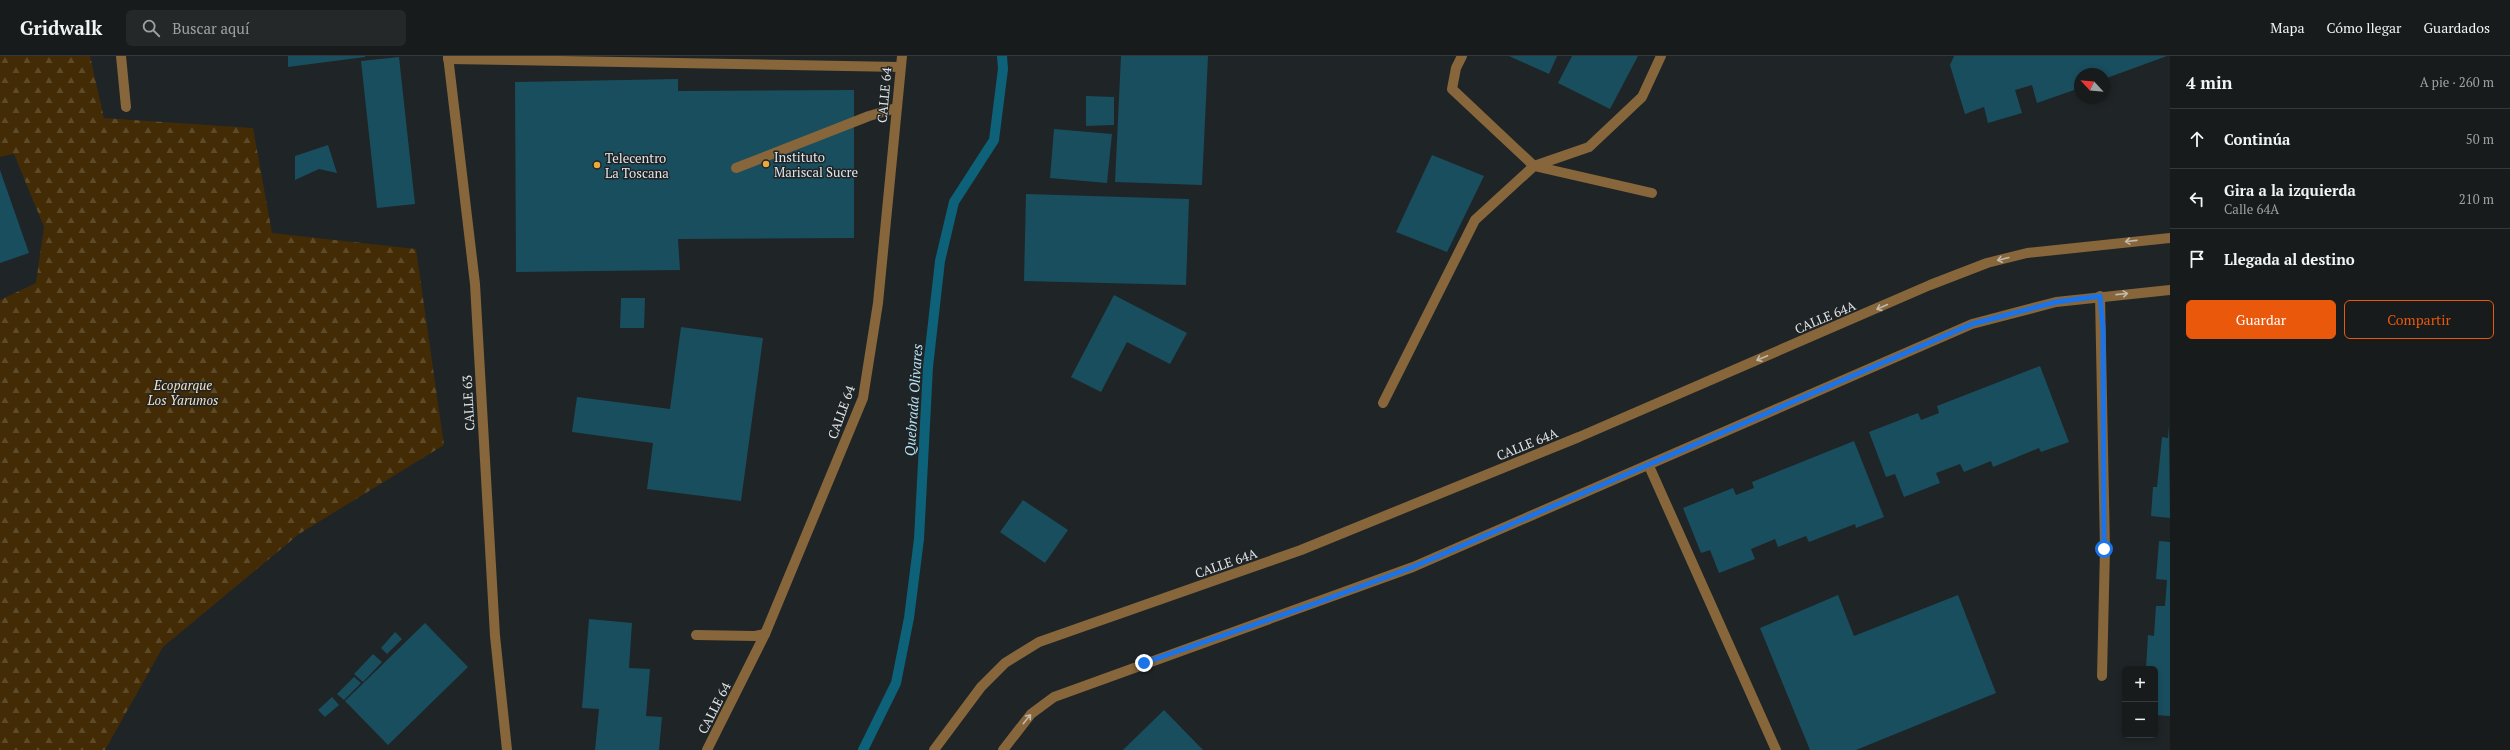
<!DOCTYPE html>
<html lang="es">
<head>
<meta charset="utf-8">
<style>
	:root { --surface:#171b1c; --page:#242829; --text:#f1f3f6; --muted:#9ea1a3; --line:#36393b; --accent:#ea580c }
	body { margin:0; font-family:"PT Serif",serif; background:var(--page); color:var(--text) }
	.controls { position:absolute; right:12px; bottom:12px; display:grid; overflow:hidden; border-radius:6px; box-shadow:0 2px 6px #0003 }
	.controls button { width:36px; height:36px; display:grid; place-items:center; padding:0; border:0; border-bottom:1px solid var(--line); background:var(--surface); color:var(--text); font:20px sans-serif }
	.compass { position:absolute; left:2074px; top:12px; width:36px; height:36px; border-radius:50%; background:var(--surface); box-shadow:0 2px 6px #0003; rotate:296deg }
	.stop { position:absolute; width:12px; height:12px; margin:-9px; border:3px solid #1a73e8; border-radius:50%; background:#fff }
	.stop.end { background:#1a73e8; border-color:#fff; box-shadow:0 1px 4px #0008 }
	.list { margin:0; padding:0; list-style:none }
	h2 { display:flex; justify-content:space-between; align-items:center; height:52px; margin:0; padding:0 16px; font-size:17px }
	h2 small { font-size:13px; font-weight:400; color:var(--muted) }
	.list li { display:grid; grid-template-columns:26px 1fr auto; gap:12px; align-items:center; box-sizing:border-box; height:60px; padding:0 16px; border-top:1px solid var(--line) }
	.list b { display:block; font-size:15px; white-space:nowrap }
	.list p { margin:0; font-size:13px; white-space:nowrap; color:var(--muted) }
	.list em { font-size:13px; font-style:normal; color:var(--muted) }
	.actions { display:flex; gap:8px; padding:12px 16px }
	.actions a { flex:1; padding:9px 0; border:1px solid var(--accent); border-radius:6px; text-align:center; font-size:14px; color:var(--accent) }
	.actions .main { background:var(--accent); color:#fff }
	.icon { flex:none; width:22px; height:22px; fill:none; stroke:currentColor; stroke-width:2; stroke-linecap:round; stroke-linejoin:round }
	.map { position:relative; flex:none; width:2170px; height:694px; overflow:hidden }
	header { display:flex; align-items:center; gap:24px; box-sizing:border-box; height:56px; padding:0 20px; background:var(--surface); border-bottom:1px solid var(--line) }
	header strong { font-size:19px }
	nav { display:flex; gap:22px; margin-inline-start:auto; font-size:14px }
	.search { width:280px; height:36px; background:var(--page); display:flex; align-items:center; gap:10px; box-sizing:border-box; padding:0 14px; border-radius:6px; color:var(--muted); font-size:15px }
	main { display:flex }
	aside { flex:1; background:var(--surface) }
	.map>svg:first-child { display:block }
	.forest { fill:url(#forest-firs) }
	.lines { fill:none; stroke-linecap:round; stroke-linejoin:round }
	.stream { stroke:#0d6179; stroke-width:10 }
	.building { fill:#194e5f }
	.minor { stroke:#86663a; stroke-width:10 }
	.oneway { stroke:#c2b9aa }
	.route { stroke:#1a73e8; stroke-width:5 }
	.poi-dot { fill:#eda83c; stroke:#1f2426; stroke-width:1.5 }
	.labels { text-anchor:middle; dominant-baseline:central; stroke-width:3; stroke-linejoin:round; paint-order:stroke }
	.street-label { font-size:13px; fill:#e2e5e7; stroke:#1f2426 }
	.poi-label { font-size:13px; fill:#e2e5e7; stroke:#1f2426; text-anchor:start }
	.park-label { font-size:13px; font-style:italic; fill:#fae0be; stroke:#1f2426 }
	.water-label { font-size:14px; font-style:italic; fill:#b6e3f5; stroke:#1f2426 }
</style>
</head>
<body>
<header>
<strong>Gridwalk</strong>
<div class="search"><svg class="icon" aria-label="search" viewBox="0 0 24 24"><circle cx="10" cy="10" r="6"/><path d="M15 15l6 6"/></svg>Buscar aquí</div>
<nav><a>Mapa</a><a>Cómo llegar</a><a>Guardados</a></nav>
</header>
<main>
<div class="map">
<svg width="2170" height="694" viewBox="0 0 2170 694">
	<defs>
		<pattern id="forest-firs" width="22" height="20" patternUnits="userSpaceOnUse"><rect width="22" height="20" fill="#422b05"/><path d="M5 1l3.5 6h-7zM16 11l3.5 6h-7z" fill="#5d4a29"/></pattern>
	</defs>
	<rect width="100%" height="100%" fill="#1f2426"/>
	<path class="forest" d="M0,0H90L104,62L253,72L272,177L416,193L444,389L299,478L163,591L105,694H0V244L36,227L44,171L14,98L0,101Z"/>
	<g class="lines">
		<path class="stream" d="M863,694L896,627L909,562L919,483L928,311L940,205L954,146L994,84L1003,13L1002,0"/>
	</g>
	<g class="building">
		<path d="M288,0H365V1L288,11Z"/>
		<path d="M1121,0H1208L1202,129L1115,126Z"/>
		<path d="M1509,0H1557L1549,18Z"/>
		<path d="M1572,0H1638L1610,53L1558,27Z"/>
		<path d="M1954,0H2167L2104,23V18H2080V32L2037,47L2032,29L2015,34L2022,57L1988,67L1984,51L1965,58L1950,9Z"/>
		<path d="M399,1L415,148L377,152L361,5Z"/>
		<path d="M678,23V35L854,34V182L678,183L680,214L516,216L515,26Z"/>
		<path d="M1086,40L1114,41V69L1086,70Z"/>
		<path d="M1054,73L1112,78L1107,127L1050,122Z"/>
		<path d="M328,89L337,117L319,113L295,124V100Z"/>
		<path d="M1432,99L1484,120L1447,196L1396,176Z"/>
		<path d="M0,114L29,197L0,207Z"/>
		<path d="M1026,138L1189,143L1186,229L1024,225Z"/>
		<path d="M1114,239L1187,277L1170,308L1127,286L1101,336L1071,321Z"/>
		<path d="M621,242H645L644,272H620Z"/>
		<path d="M681,271L763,282L741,445L647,433L653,387L572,376L577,341L670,353Z"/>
		<path d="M2040,310L2069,386L2041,396L2039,392L1993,411L1991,405L1964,416L1960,408L1936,417L1940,427L1904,441L1895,418L1886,421L1869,376L1918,357L1921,364L1939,357L1937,350Z"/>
		<path d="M2169,368L2170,462L2151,460L2153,431H2157L2162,381L2168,382Z"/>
		<path d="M1854,385L1884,461L1856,472L1855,468L1809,486L1806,480L1778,491L1775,483L1751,493L1755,503L1719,517L1710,494L1701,497L1683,452L1733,432L1736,439L1754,432L1752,426Z"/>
		<path d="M1023,444L1068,474L1045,507L1000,476Z"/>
		<path d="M2159,485L2170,486V660L2155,659V613H2146L2148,579L2154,580L2156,550H2165L2167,524L2156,523Z"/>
		<path d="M1838,539L1854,580L1958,539L1996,637L1856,694H1810L1760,572Z"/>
		<path d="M589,563L632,567L629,612L650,613L646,660L662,661L659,694H595L599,653L582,652Z"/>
		<path d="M425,567L468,611L388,689L345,645Z"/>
		<path d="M395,576L402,583L387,598L381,592Z"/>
		<path d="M373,598L382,606L363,626L354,618Z"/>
		<path d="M354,621L361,627L344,644L337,638Z"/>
		<path d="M332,641L339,649L325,661L318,654Z"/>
		<path d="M1164,654L1203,694H1123Z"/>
	</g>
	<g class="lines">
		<g class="minor">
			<path d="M121,0L126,51"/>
			<path d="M448,0L475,228L495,580L507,694"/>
			<path d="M1462,0L1456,12L1452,33L1534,110L1652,137"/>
			<path d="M448,3L900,11"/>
			<path d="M736,112L869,60L896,52"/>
			<path d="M2100,240L2105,493L2102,620"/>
			<path d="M1383,347L1475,164L1534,110L1589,91L1642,41L1661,0"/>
			<path d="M1649,410L1776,694"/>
			<path d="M696,579L755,580L765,578"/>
			<path d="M707,694L765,578L863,342L878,247L902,0"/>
			<path d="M934,694L981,631L1005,607L1039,586L1301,494L1579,381L1930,229L1987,207L2027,197L2170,182"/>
			<path d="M1003,694L1031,658L1054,641L1413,511L1972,268L2056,246L2170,234"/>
		</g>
	</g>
	<defs><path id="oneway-shaft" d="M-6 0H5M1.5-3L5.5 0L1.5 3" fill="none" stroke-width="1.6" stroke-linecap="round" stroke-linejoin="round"/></defs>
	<g class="oneway">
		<use href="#oneway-shaft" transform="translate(2131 185) rotate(174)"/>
		<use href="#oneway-shaft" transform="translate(2003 203) rotate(166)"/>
		<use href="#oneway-shaft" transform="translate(2122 238) rotate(-6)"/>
		<use href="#oneway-shaft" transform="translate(1882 251) rotate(156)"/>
		<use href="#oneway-shaft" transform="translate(1762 302) rotate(157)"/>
		<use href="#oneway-shaft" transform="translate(1027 663) rotate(-51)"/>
	</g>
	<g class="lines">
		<path class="route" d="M1144,607L1319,546L1413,511L1972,268L2056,246L2100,240L2103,272L2104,493"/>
	</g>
	<g class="poi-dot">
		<circle cx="766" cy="108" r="4"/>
		<circle cx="597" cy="109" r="4"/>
	</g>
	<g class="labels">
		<g class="street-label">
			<text transform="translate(884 39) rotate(-85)">CALLE 64</text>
			<text transform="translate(1825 261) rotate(-23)">CALLE 64A</text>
			<text transform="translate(468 347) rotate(-93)">CALLE 63</text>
			<text transform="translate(841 356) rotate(-70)">CALLE 64</text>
			<text transform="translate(1527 388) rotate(-22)">CALLE 64A</text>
			<text transform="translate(1226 507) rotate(-19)">CALLE 64A</text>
			<text transform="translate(714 652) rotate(-63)">CALLE 64</text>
		</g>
		<g class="poi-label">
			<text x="774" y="101">Instituto<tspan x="774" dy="15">Mariscal Sucre</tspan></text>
			<text x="605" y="102">Telecentro<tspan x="605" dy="15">La Toscana</tspan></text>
		</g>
		<g class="park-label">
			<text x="183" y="329">Ecoparque<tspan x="183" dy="15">Los Yarumos</tspan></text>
		</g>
		<g class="water-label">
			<text transform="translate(913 344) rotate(-86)">Quebrada Olivares</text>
		</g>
	</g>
</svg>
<div class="controls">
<button>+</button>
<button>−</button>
</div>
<svg class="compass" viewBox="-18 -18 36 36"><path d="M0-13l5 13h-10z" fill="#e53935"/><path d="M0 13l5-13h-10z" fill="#9ea1a3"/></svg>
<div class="stop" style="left:2104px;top:493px"></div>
<div class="stop end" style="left:1144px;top:607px"></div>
</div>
<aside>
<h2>4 min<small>A pie · 260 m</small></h2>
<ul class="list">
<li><svg class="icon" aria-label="ahead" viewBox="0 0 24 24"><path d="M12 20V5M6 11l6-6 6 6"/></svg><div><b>Continúa</b></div><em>50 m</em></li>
<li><svg class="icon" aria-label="left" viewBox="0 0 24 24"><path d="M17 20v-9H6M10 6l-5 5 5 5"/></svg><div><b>Gira a la izquierda</b><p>Calle 64A</p></div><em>210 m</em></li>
<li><svg class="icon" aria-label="arrive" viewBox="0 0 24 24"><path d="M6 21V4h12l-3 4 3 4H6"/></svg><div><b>Llegada al destino</b></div></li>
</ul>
<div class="actions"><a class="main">Guardar</a><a>Compartir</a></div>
</aside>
</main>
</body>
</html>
